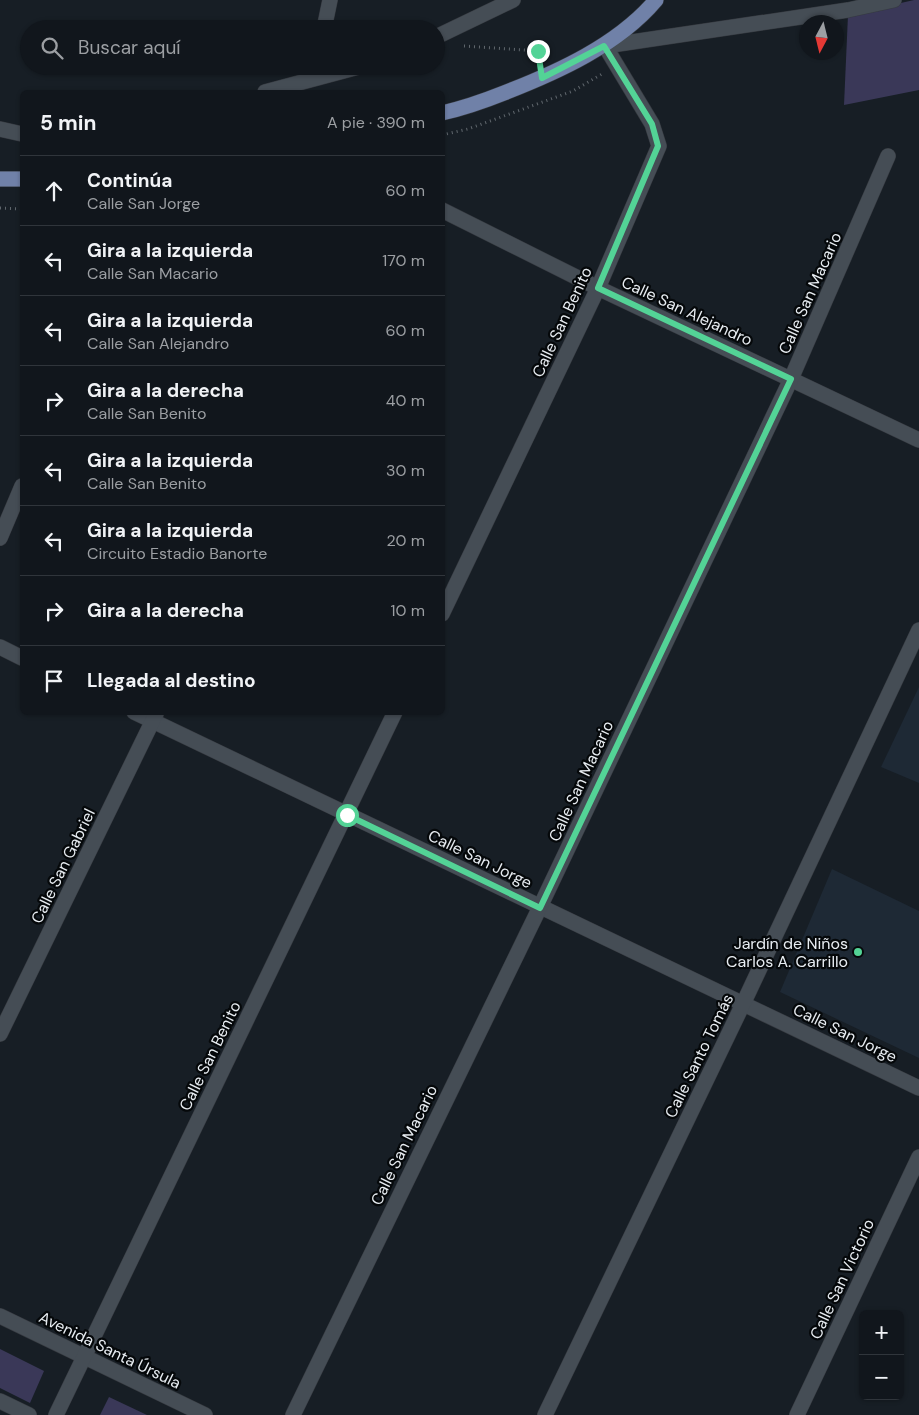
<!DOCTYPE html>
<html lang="es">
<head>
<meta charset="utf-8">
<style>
	:root { --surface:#11161c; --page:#1a1f25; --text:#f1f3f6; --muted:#9c9fa3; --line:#30353b }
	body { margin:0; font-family:"DM Sans",sans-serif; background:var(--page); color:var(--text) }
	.controls { position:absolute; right:15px; bottom:15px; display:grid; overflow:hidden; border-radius:8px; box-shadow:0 1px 4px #0004 }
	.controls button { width:45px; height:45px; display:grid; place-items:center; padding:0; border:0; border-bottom:1px solid var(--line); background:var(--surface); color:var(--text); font:25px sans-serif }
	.compass { position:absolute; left:799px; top:15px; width:45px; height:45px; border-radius:50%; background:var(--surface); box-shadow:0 1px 4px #0004; rotate:187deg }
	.stop { position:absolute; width:15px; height:15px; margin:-11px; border:4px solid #53d396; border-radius:50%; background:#fff }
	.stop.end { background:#53d396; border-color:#fff; box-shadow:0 1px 5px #0008 }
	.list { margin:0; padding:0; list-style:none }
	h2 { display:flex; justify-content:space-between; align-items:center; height:65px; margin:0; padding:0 20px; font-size:21px }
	h2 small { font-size:16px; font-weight:400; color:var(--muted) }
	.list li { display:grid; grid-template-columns:32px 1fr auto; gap:15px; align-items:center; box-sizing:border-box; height:70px; padding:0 20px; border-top:1px solid var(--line) }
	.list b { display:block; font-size:19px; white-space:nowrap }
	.list p { margin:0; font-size:16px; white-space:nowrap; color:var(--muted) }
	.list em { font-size:16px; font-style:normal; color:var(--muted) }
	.icon { flex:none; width:28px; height:28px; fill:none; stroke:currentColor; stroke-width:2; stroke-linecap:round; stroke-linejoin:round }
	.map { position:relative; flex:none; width:919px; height:1415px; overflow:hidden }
	.search { position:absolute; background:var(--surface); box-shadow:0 1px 4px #0004; left:20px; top:20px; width:425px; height:55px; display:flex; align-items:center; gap:12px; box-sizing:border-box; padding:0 18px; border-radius:28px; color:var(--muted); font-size:19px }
	.panel { position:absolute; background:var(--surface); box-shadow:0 1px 4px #0004; left:20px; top:90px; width:425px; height:625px; border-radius:8px }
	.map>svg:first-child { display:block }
	.built { fill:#1e2935 }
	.green { fill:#3a3858 }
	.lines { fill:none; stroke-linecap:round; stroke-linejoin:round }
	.minor-casing { stroke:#363a40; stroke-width:16 }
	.major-casing { stroke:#363a40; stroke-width:16 }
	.path { stroke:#61686e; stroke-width:3; stroke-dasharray:1 4; stroke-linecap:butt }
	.minor { stroke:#454d55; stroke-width:15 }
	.major { stroke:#7081a8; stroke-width:15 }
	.route { stroke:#53d396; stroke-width:6 }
	.poi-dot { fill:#53d396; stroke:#05080a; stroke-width:2 }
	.labels { text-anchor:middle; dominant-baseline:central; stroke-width:4.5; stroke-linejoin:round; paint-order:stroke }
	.street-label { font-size:16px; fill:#e8edf2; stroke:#05080a }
	.poi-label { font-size:16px; fill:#e8edf2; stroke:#05080a; text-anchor:end }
</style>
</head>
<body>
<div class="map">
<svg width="919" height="1415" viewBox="0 0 919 1415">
	<rect width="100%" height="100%" fill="#171e25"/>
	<g class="built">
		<path d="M919,687V783L881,767Z"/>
		<path d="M832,869L919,911V1058L780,992Z"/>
	</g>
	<g class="green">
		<path d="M914,0H919V90L844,105L848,15Z"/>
		<path d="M0,1349L44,1371L30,1403L0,1388Z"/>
		<path d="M109,1397L147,1415H100Z"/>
	</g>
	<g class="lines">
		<g class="minor-casing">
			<g id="minor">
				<path d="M324,29L330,0"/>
				<path d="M436,37L513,0"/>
				<path d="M265,92L362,66"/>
				<path d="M0,129L22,134"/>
				<path d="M442,210L598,288L919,440"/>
				<path d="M0,538L22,486"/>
				<path d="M442,614L598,288L659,146L652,124L605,46L848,10L894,0"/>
				<path d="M0,647L22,658"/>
				<path d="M134,712L919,1088"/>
				<path d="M0,1034L156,714"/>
				<path d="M0,1316L205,1415"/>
				<path d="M0,1401L29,1415"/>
				<path d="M56,1415L395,712"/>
				<path d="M293,1415L540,907L791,379L888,156"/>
				<path d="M545,1415L743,1004L919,630"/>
				<path d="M797,1415L919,1157"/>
			</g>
		</g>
		<g class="major-casing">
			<g id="major">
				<path d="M442,113C464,108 484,101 504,93C558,72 618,45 656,0"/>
				<path d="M0,179H22"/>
			</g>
		</g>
		<g class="path">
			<path d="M464,46L538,51L539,58"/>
			<path d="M442,135L468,129L573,91L602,74"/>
			<path d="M0,208L22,209"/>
		</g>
		<use href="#minor" class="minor"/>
		<use href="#major" class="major"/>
	</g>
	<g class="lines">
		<path class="route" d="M347,815L540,908L791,379L598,288L658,146L652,124L604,46L542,78L538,51"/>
	</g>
	<circle class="poi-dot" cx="858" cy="952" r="5"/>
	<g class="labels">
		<g class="street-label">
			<text transform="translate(810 293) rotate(-66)">Calle San Macario</text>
			<text transform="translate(687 311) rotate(25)">Calle San Alejandro</text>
			<text transform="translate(562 322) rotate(-65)">Calle San Benito</text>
			<text transform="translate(581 781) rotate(-65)">Calle San Macario</text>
			<text transform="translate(480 859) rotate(26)">Calle San Jorge</text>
			<text transform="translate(63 866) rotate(-64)">Calle San Gabriel</text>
			<text transform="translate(845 1033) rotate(26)">Calle San Jorge</text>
			<text transform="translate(210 1056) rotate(-64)">Calle San Benito</text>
			<text transform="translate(699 1056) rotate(-64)">Calle Santo Tomás</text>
			<text transform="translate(404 1145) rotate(-64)">Calle San Macario</text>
			<text transform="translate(842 1279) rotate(-65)">Calle San Victorio</text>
			<text transform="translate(110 1350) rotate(26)">Avenida Santa Úrsula</text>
		</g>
		<g class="poi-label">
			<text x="848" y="943">Jardín de Niños<tspan x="848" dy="18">Carlos A. Carrillo</tspan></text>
		</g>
	</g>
</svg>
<div class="controls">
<button>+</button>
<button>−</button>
</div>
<svg class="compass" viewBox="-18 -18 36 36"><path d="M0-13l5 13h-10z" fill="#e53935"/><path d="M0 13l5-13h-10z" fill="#9c9fa3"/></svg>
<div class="stop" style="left:347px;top:815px"></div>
<div class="stop end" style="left:538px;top:51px"></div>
<div class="search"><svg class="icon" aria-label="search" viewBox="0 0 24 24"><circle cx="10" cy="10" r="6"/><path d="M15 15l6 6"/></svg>Buscar aquí</div>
<section class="panel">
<h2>5 min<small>A pie · 390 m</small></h2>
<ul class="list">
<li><svg class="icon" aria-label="ahead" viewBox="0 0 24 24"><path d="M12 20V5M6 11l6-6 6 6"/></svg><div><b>Continúa</b><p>Calle San Jorge</p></div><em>60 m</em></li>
<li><svg class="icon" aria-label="left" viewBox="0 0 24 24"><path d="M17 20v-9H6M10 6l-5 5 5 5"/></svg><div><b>Gira a la izquierda</b><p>Calle San Macario</p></div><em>170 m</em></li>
<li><svg class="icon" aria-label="left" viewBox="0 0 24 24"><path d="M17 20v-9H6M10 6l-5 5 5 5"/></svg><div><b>Gira a la izquierda</b><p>Calle San Alejandro</p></div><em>60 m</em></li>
<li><svg class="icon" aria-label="right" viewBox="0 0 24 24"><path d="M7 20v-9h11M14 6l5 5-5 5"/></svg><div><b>Gira a la derecha</b><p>Calle San Benito</p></div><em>40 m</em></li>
<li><svg class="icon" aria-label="left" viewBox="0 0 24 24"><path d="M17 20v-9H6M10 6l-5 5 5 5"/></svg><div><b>Gira a la izquierda</b><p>Calle San Benito</p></div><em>30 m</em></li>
<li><svg class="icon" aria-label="left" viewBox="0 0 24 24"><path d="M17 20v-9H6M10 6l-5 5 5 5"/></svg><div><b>Gira a la izquierda</b><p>Circuito Estadio Banorte</p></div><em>20 m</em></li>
<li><svg class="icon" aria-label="right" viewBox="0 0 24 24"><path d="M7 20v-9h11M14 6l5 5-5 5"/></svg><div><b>Gira a la derecha</b></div><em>10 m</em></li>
<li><svg class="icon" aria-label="arrive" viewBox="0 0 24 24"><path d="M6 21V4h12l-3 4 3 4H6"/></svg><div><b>Llegada al destino</b></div></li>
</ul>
</section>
</div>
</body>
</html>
